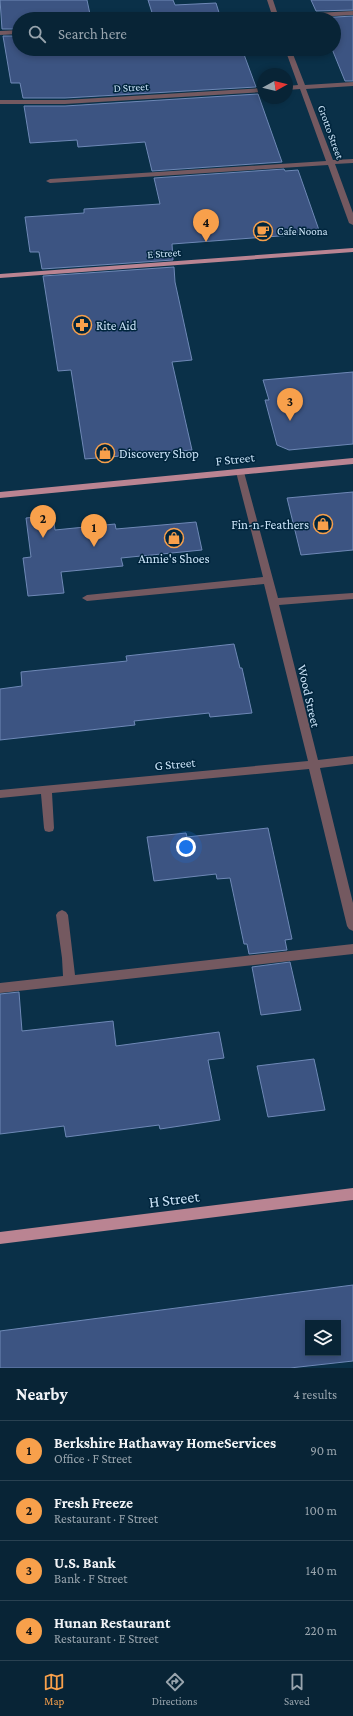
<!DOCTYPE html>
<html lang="en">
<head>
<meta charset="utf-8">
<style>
	:root { --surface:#082436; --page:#163042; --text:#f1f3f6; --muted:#98a4ad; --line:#294151; --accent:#f8a04b }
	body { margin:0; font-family:"Crimson Pro",serif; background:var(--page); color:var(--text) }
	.controls { position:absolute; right:12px; bottom:12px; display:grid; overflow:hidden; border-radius:0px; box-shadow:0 2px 6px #0003 }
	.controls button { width:36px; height:36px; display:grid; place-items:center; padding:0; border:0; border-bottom:1px solid var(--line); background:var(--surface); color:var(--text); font:20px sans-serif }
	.compass { position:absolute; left:257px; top:68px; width:36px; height:36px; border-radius:50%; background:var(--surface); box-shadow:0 2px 6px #0003; rotate:82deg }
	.you { position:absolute; left:186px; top:847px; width:14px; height:14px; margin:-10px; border:3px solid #fff; border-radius:50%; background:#1a73e8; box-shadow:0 0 0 6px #1a73e833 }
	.badge { display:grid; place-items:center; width:26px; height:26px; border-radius:50%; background:var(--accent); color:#111; font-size:13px; font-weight:700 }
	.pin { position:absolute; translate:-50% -33px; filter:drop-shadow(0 1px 2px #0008) }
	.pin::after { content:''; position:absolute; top:21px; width:14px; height:12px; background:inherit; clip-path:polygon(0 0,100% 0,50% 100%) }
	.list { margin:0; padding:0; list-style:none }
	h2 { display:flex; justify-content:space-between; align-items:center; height:52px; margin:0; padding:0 16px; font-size:17px }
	h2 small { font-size:13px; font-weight:400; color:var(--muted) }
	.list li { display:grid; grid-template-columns:26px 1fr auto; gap:12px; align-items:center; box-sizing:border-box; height:60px; padding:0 16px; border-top:1px solid var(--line) }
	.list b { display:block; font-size:15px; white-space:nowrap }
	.list p { margin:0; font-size:13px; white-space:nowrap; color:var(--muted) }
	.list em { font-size:13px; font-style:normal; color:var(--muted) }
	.icon { flex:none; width:22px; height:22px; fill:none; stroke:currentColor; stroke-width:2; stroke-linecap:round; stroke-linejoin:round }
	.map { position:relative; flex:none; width:353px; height:1368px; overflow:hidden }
	.search { position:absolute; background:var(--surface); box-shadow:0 2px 6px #0003; left:12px; right:12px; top:12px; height:44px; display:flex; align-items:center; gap:10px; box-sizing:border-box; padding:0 14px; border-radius:22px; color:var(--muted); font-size:15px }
	.sheet { height:292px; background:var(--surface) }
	nav { display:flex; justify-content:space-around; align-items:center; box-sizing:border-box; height:56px; border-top:1px solid var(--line); background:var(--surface); font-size:11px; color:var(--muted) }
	nav a { display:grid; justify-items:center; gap:2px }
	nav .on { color:var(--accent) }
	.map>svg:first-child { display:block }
	.building { fill:#3c5482; stroke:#6e88b6; fill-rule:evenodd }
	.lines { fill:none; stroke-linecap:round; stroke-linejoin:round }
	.minor { fill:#745960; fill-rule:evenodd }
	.major { fill:#ba8492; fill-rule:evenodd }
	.labels { text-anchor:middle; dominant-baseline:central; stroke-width:3; stroke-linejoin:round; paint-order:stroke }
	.far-street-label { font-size:11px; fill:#cae3f7; stroke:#00253d }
	.far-poi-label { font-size:11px; fill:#cae3f7; stroke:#00253d; text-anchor:start }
	.poi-label { font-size:13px; fill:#cae3f7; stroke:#00253d; text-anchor:start }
	.street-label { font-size:13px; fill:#cae3f7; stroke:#00253d }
	.near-street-label { font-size:16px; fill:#cae3f7; stroke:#00253d }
</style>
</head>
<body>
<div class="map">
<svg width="353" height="1368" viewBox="0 0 353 1368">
	<rect width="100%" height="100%" fill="#0a3048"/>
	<g class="building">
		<path d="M0,0H87L91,19H19V29H2Z"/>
		<path d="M148,0H173L175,5L216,3L221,19H154Z"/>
		<path d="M311,0H353V10L316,11Z"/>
		<path d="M353,16V81H345L332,49H334V19L319,18Z"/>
		<path d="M3,36H19V49H242L256,87L65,98H23L20,83H11Z"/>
		<path d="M258,94L282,162L152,171L145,142L78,147L77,140L30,143L24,106H65Z"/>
		<path d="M284,169L285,171L298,170L320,233L172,244L173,260L42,269L39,252H30L25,217L84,213V209L160,204L154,178Z"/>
		<path d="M174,267L175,282L192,360L172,362L192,450L85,459L71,370L58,371L43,276Z"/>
		<path d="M353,372V444L289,450L277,445L265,400H269L263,380Z"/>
		<path d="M353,492V550L301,555L287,498Z"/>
		<path d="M53,515L55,530L115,524L116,529L196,522L202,550L121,558L123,566L61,572L64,593L28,596L23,558L31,557L26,518Z"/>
		<path d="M234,644L240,668H242L252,713L210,717L209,713L134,721L135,725L0,740V689L22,686L21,672L127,661L126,656Z"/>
		<path d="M268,828L292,939L285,940L287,950L249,954L247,944H244L230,878L217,879L216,874L154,881L147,837L186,833L187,837Z"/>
		<path d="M290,962L301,1010L261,1015L252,967Z"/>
		<path d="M19,992L22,1031L113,1021L116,1046L219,1032L224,1058L208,1060L220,1120L160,1129L159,1125L66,1137L64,1126L0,1134V994Z"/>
		<path d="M314,1059L325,1110L268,1117L257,1066Z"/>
		<path d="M353,1285V1361L290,1368H0V1331ZM308,1323H338V1353H308Z"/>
	</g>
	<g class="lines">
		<g class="minor">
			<path d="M267,0H273L278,15L353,11V15L279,19H239L242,17L272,15Z"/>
			<path d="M19,30V34L0,35V31Z"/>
			<path d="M285,49H291L305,85L353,82V86L306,89L333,160L353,159V163L335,164L353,213V225L349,223L328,165L50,183L46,181L50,179L326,161L300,89L287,90V86L298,85Z"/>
			<path d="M263,88V92L65,104H0V100H65Z"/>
			<path d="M240,469L244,472L278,598L353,593V599L279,605L318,760L353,756V764L320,768L353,903V931L349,929L347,926L309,769L52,793L54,828L53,831L49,832L45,831L44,828L41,794L0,798V790L308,761L264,584L87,601L82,598L87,595L263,577L236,472Z"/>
			<path d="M62,910L66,912L68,915L75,975L353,944V954L0,993V983L63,976L62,958L56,915L58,912Z"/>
		</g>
		<g class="major">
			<path d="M353,248V252L0,278V274Z"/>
			<path d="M353,458V464L0,498V492Z"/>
			<path d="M353,1188V1200L0,1244V1232Z"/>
		</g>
	</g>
	<defs>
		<g id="cafe-ring" transform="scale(1)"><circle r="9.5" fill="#00253d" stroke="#f8a04b" stroke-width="1.5"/><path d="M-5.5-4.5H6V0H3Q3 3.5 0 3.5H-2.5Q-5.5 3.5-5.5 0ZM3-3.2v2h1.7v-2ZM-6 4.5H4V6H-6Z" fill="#f8a04b"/></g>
		<g id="pharmacy-ring" transform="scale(1)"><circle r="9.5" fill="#00253d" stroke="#f8a04b" stroke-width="1.5"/><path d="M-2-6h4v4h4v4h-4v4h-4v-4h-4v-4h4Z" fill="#f8a04b"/></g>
		<g id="shop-ring" transform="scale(1)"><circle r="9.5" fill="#00253d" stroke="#f8a04b" stroke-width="1.5"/><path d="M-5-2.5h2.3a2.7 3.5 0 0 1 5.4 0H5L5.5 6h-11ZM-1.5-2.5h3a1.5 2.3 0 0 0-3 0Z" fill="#f8a04b"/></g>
	</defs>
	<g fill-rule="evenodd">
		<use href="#cafe-ring" x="263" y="231"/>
		<use href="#pharmacy-ring" x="82" y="325"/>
		<use href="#shop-ring" x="105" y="453"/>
		<use href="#shop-ring" x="323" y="524"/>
		<use href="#shop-ring" x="174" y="538"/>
	</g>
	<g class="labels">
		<g class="far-street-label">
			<text transform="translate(131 87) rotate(-3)">D Street</text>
			<text transform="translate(331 132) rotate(70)">Grotto Street</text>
			<text transform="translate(164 253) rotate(-4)">E Street</text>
		</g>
		<g class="far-poi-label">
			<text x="277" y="231">Cafe Noona</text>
		</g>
		<g class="poi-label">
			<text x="96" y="325">Rite Aid</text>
			<text x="119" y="453">Discovery Shop</text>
			<text x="309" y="524" text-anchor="end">Fin-n-Feathers</text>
			<text x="174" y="558" text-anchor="middle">Annie's Shoes</text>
		</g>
		<g class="street-label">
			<text transform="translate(235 459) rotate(-6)">F Street</text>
			<text transform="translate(309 696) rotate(77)">Wood Street</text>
			<text transform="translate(175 764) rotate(-5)">G Street</text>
		</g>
		<g class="near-street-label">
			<text transform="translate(174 1199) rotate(-7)">H Street</text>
		</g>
	</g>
</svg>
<div class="controls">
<button><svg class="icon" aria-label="layers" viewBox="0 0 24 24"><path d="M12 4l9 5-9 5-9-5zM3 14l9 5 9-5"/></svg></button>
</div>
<svg class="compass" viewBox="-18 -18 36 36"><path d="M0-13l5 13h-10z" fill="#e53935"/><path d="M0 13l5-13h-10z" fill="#98a4ad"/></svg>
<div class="you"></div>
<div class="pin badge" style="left:94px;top:547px">1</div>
<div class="pin badge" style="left:43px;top:538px">2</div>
<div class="pin badge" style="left:290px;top:421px">3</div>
<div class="pin badge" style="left:206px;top:242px">4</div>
<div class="search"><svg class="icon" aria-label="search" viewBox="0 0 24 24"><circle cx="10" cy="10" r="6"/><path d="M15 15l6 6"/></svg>Search here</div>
</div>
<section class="sheet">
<h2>Nearby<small>4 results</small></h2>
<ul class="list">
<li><span class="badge">1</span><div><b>Berkshire Hathaway HomeServices</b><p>Office · F Street</p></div><em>90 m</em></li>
<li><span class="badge">2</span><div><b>Fresh Freeze</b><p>Restaurant · F Street</p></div><em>100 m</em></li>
<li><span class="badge">3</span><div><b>U.S. Bank</b><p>Bank · F Street</p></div><em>140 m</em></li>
<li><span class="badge">4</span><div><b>Hunan Restaurant</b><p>Restaurant · E Street</p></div><em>220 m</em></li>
</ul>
</section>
<nav>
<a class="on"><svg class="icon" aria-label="map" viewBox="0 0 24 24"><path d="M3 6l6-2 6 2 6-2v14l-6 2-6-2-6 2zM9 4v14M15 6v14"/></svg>Map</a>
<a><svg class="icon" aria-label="directions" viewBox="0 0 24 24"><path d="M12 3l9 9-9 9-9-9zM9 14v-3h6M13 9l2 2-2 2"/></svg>Directions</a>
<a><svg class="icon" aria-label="saved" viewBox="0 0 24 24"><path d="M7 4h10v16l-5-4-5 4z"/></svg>Saved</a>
</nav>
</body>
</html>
